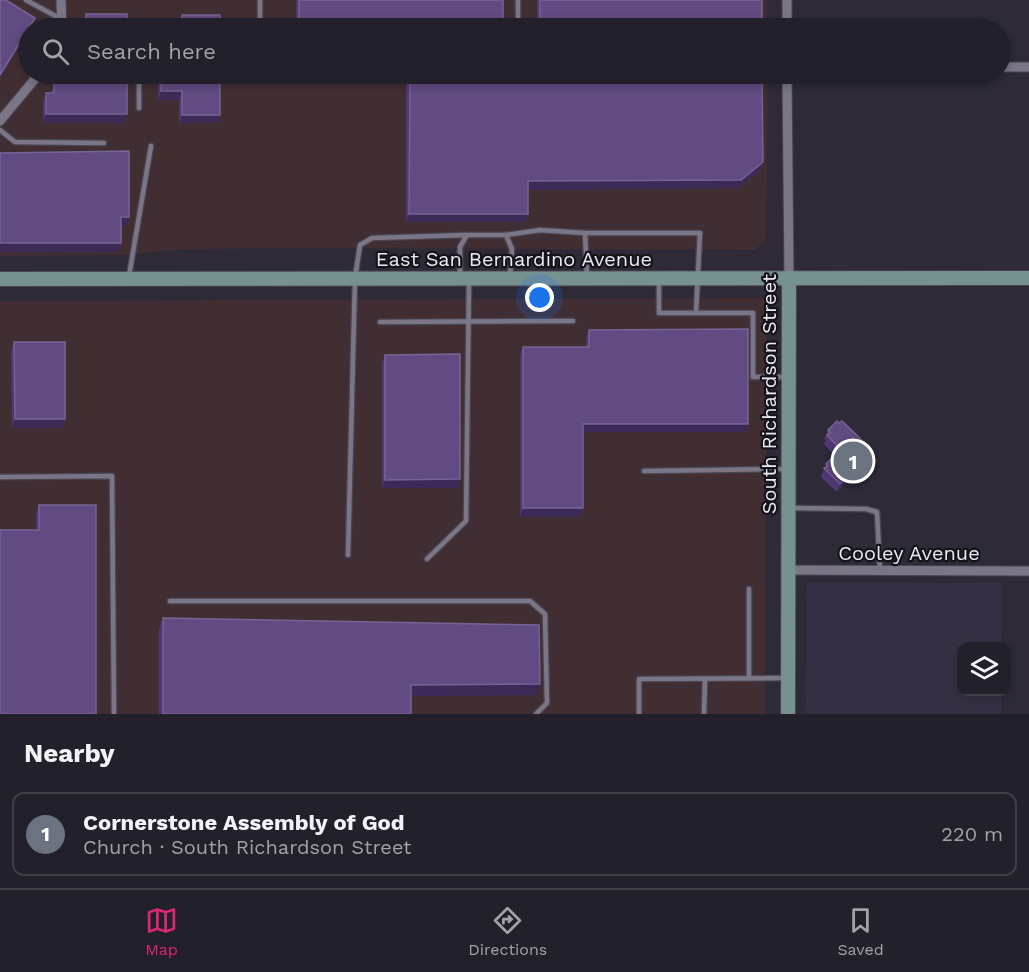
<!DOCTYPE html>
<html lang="en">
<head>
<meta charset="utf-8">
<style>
	:root { --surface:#22202a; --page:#2e2d36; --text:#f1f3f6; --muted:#a2a3a8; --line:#3f3e47; --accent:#db2777 }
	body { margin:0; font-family:"Work Sans",sans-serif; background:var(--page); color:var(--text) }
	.controls { position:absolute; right:18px; bottom:18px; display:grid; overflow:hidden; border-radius:12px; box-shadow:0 3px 9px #0003 }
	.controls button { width:54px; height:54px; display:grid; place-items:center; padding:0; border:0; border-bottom:2px solid var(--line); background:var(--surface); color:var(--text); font:30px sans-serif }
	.you { position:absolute; left:540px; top:298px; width:21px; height:21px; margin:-15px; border:4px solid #fff; border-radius:50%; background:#1a73e8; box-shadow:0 0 0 9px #1a73e833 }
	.badge { display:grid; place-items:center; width:39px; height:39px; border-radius:50%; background:var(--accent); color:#fff; font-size:20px; font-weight:700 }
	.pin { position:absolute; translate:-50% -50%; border:3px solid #fff; box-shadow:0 2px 6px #0006 }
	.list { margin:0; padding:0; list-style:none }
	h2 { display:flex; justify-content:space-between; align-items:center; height:78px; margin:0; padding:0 24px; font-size:26px }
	h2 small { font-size:20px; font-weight:400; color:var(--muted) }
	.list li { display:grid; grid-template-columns:39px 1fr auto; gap:18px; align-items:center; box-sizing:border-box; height:84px; margin:0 12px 12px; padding:0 12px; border:2px solid var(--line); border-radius:12px }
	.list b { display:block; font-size:22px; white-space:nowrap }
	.list p { margin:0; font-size:20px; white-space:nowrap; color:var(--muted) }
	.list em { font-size:20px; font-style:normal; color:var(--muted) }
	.icon { flex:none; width:33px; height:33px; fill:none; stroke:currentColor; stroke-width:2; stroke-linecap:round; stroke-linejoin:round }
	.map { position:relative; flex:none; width:1029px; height:714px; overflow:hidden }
	.search { position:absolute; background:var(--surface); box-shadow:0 3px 9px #0003; left:18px; right:18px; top:18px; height:66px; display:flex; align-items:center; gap:15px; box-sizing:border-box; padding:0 21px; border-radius:33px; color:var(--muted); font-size:22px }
	.sheet { height:174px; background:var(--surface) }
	nav { display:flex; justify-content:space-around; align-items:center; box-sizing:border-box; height:84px; border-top:2px solid var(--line); background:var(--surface); font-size:16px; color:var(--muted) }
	nav a { display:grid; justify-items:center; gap:3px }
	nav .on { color:var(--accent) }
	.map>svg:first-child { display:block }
	.built { fill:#373044 }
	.industrial { fill:#412e33 }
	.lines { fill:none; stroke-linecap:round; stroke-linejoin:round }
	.lane-casing { stroke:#494552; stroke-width:7 }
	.street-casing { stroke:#494552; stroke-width:11 }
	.secondary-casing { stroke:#494552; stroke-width:16 }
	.lane { stroke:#7b7686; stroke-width:4.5 }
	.street { stroke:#7b7686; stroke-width:9 }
	.secondary { stroke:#779191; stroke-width:14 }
	.wall { fill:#513874 }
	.shaded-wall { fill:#3c2b57 }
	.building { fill:#614b82; stroke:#776494; stroke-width:1.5 }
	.labels { text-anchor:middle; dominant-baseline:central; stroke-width:4.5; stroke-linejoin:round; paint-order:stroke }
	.street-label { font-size:20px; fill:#ebe8f2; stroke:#15141a }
</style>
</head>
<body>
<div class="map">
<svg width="1029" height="714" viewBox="0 0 1029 714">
	<rect width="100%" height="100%" fill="#2e2a38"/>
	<path class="built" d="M807,583H1001V646H962V692H1001V714H806Z"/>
	<g class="industrial">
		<path d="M0,0H767V28H28V74H768L766,240L755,250L322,248L188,249L122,255L0,256Z"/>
		<path d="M767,298L765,714H0V301Z"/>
	</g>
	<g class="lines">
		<g class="lane-casing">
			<g id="lane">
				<path d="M26,0L61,19"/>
				<path d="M260,0V28"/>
				<path d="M518,22V0"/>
				<path d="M139,108V74"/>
				<path d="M0,130L15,142L104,143"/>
				<path d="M585,233H700L696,313H753V377H786"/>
				<path d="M506,235L512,249L510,276"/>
				<path d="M129,276L151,146"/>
				<path d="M460,276V247L467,235H506L540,230L585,233L587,277"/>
				<path d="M659,282V313H696"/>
				<path d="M380,322L573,321"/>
				<path d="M644,471L786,469"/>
				<path d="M0,477L112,476L114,714"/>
				<path d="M791,508L866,509L877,512L880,571"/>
				<path d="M348,555L355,278L360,245L372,238L467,235"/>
				<path d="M427,559L466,521L469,281"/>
				<path d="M170,601H530L545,614L547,703L536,714"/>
				<path d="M749,678V589"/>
				<path d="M639,714V679L785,678"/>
				<path d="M704,714L705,679"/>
			</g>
		</g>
		<g class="street-casing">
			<g id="street">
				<path d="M61,0L62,28"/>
				<path d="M787,0V28"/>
				<path d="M1000,67H1029"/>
				<path d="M787,74L789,278"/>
				<path d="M0,121L39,74"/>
				<path d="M788,570L1029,571"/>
			</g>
		</g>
		<g class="secondary-casing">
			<g id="secondary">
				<path d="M0,279L1029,278"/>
				<path d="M788,714L789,278"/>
			</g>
		</g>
		<use href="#lane" class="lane"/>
		<use href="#street" class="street"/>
		<use href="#secondary" class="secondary"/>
	</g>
	<g class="wall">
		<rect x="296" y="0" width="207" height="28"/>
		<rect x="537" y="0" width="225" height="28"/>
		<path d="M86,14L127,28H83V23Z"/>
		<path d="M182,15L220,28H179V24Z"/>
		<path d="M158,74H220V115L217,123H179V100H158Z"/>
		<path d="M406,74H762L763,162L760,171L738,188L528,190V214L525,222H406Z"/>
		<path d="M54,83L124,123H43V102L46,93H51Z"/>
		<path d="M589,330L748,424L745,432H583L580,517H520V355L523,347H586V338Z"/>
		<path d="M14,342L65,419L62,428H12L11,351Z"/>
		<path d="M385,355L460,479L457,488H382V363Z"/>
		<path d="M828,430L869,458L837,492L821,477L826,464L834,455L824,444L826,440L824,439Z"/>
		<path d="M39,505L96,714L36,530V513Z"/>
		<path d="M163,618L536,695L411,696V714H159V629Z"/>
	</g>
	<g class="shaded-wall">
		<path d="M28,29V33L0,78V75Z"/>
		<path d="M161,91H182L179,100H158Z"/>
		<path d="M46,114H127L124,123H43Z"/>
		<path d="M182,115H220L217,123H179Z"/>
		<path d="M763,162L760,171L738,188L525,190L528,181Z"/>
		<path d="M409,214H528L525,222H406Z"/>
		<path d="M121,217H129L126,226H118Z"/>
		<path d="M0,243H121L118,252H0Z"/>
		<path d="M15,419H65L62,428H12Z"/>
		<path d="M583,424H748L745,432H580Z"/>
		<path d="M872,450L869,458L837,492L840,484Z"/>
		<path d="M460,479L457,488H382L385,480Z"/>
		<path d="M523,508H583L580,517H520Z"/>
		<path d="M540,684L536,695L407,696L411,685Z"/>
	</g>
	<g class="building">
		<path d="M0,0H6L35,18L0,75Z"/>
		<rect x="299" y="0" width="204" height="28"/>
		<rect x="540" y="0" width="222" height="28"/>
		<rect x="86" y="14" width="41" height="14"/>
		<rect x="182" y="15" width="38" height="13"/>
		<path d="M161,74H220V115H182V91H161Z"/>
		<path d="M410,74H762L763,162L741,180L528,181V214H409Z"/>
		<path d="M54,83H127V114H46V93H54Z"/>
		<path d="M129,151V217H121V243H0V153Z"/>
		<path d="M748,329V424H583V508H523V347H589V330Z"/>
		<path d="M14,342H65V419H15Z"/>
		<path d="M460,354V479L385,480V355Z"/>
		<path d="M837,421L839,423L842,421L872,450L840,484L824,468L828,466L826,464L840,449L827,435L830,433L828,430Z"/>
		<path d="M39,505H96V714H0V530H39Z"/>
		<path d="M163,618L539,625L540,684L411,685V714H163Z"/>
	</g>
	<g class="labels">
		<g class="street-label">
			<text x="514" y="259">East San Bernardino Avenue</text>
			<text transform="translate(769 394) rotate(-90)">South Richardson Street</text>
			<text x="909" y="553">Cooley Avenue</text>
		</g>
	</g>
</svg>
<div class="controls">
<button><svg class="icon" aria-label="layers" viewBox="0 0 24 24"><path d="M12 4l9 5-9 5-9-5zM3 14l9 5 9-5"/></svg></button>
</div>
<div class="you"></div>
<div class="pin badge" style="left:853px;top:461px;background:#6b7280">1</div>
<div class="search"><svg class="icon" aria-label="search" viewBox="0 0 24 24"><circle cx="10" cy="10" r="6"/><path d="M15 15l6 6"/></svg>Search here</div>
</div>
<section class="sheet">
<h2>Nearby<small></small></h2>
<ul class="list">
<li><span class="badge" style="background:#6b7280">1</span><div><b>Cornerstone Assembly of God</b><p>Church · South Richardson Street</p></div><em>220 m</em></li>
</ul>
</section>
<nav>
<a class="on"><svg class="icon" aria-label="map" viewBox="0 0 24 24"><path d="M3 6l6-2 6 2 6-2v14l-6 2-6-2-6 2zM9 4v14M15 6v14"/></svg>Map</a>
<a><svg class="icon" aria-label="directions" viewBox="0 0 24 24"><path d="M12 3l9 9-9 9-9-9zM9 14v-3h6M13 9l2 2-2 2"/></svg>Directions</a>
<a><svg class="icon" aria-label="saved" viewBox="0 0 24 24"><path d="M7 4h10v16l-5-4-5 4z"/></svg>Saved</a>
</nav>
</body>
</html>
